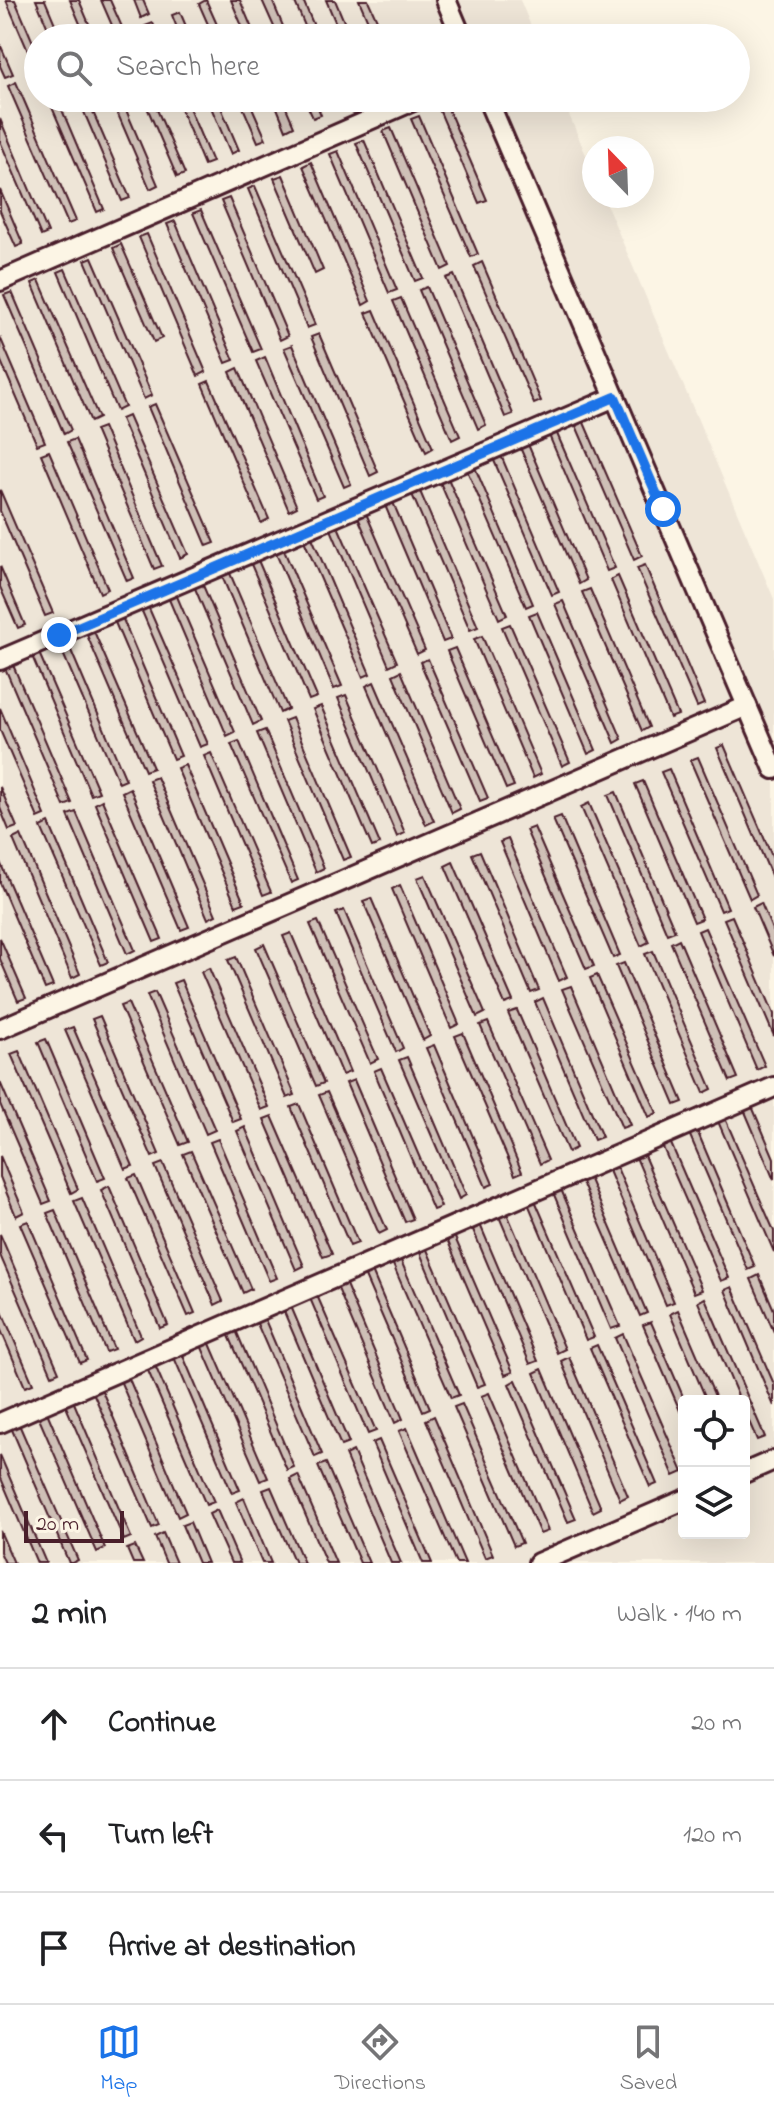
<!DOCTYPE html>
<html lang="en">
<head>
<meta charset="utf-8">
<style>
	:root { --surface:#fff; --page:#f6f6f6; --text:#202124; --muted:#757577; --line:#e0e0e0; --accent:#1a73e8 }
	body { margin:0; font-family:"Indie Flower",sans-serif; background:var(--page); color:var(--text) }
	.controls { position:absolute; right:24px; bottom:24px; display:grid; overflow:hidden; border-radius:8px; box-shadow:0 8px 32px #0002 }
	.controls button { width:72px; height:72px; display:grid; place-items:center; padding:0; border:0; border-bottom:2px solid var(--line); background:var(--surface); color:var(--text); font:40px sans-serif }
	.compass { position:absolute; left:582px; top:136px; width:72px; height:72px; border-radius:50%; background:var(--surface); box-shadow:0 8px 32px #0002; rotate:337deg }
	.scale { position:absolute; left:24px; bottom:20px; width:100px; box-sizing:border-box; padding-left:8px; border:4px solid #4a1f2b; border-top:0; font-size:22px; line-height:28px; white-space:nowrap; color:#4a1f2b; -webkit-text-stroke:6px #fcf5e5; paint-order:stroke }
	.stop { position:absolute; width:24px; height:24px; margin:-18px; border:6px solid #1a73e8; border-radius:50%; background:#fff }
	.stop.end { background:#1a73e8; border-color:#fff; box-shadow:0 2px 8px #0008 }
	.list { margin:0; padding:0; list-style:none }
	h2 { display:flex; justify-content:space-between; align-items:center; height:104px; margin:0; padding:0 32px; font-size:34px }
	h2 small { font-size:26px; font-weight:400; color:var(--muted) }
	.list li { display:grid; grid-template-columns:52px 1fr auto; gap:24px; align-items:center; box-sizing:border-box; height:112px; padding:0 32px; border-top:2px solid var(--line) }
	.list b { display:block; font-size:30px; white-space:nowrap }
	.list em { font-size:26px; font-style:normal; color:var(--muted) }
	.icon { flex:none; width:44px; height:44px; fill:none; stroke:currentColor; stroke-width:2; stroke-linecap:round; stroke-linejoin:round }
	.map { position:relative; flex:none; width:774px; height:1563px; overflow:hidden }
	.search { position:absolute; background:var(--surface); box-shadow:0 8px 32px #0002; left:24px; right:24px; top:24px; height:88px; display:flex; align-items:center; gap:20px; box-sizing:border-box; padding:0 28px; border-radius:44px; color:var(--muted); font-size:30px }
	.sheet { height:440px; background:var(--surface) }
	nav { display:flex; justify-content:space-around; align-items:center; box-sizing:border-box; height:112px; border-top:2px solid var(--line); background:var(--surface); font-size:22px; color:var(--muted) }
	nav a { display:grid; justify-items:center; gap:4px }
	nav .on { color:var(--accent) }
	.map>svg:first-child { display:block }
	.built { fill:#eee5d7; fill-rule:evenodd }
	.building { fill:#cfc0b7; stroke:#4a1f2b; stroke-width:2 }
	.lines { fill:none; stroke-linecap:round; stroke-linejoin:round }
	.lane-casing { stroke:#4a1f2b; stroke-width:24 }
	.lane { stroke:#fcf5e5; stroke-width:18 }
	.route { stroke:#1a73e8; stroke-width:10 }
</style>
</head>
<body>
<div class="map">
<svg width="774" height="1563" viewBox="0 0 774 1563">
	<rect width="100%" height="100%" fill="#fcf5e5"/>
	<filter id="ink" filterUnits="userSpaceOnUse"><feTurbulence type="fractalNoise" baseFrequency=".0125" numOctaves="2"/><feDisplacementMap in="SourceGraphic" scale="16" xChannelSelector="R" yChannelSelector="G"/><feConvolveMatrix kernelMatrix="1 2 1 2 8 2 1 2 1" color-interpolation-filters="sRGB"/></filter>
	<g filter="url(#ink)">
		<path class="built" d="M0,0H520L536,38H38V98H562L594,174V196H603L774,599V1563H0ZM684,1401H744V1533H684Z"/>
		<g class="building">
			<path d="M6,0H15L38,54V63L34,65Z"/>
			<path d="M36,0H45L61,38H52Z"/>
			<path d="M70,0H79L95,38H86Z"/>
			<path d="M101,0H110L122,27L114,30Z"/>
			<path d="M134,0H143L149,14L141,18Z"/>
			<path d="M206,0L223,38H214L199,4Z"/>
			<path d="M231,0H240L256,38H247Z"/>
			<path d="M262,0H272L288,38H279Z"/>
			<path d="M294,0H303L319,38H310Z"/>
			<path d="M326,0H335L351,38H342Z"/>
			<path d="M359,0H368L385,38H375Z"/>
			<path d="M180,12L191,38H181L172,15Z"/>
			<path d="M153,23L159,38H150L145,26Z"/>
			<path d="M0,44L13,74L5,77L0,66Z"/>
			<path d="M16,82L76,221L68,224L8,86Z"/>
			<path d="M48,98H57L104,209L97,212Z"/>
			<path d="M78,98H87L130,198L122,201Z"/>
			<path d="M111,98H121L158,185L150,189Z"/>
			<path d="M143,98H152L185,174L177,177Z"/>
			<path d="M176,98H185L212,162L204,165Z"/>
			<path d="M207,98H217L239,150L231,154Z"/>
			<path d="M239,98H248L266,139L258,142Z"/>
			<path d="M273,98H282L294,126L286,130Z"/>
			<path d="M304,98H314L321,115L313,118Z"/>
			<path d="M446,104L487,200L479,203L438,107Z"/>
			<path d="M419,116L478,254L471,257L411,119Z"/>
			<path d="M0,119L48,233L41,236L0,141Z"/>
			<path d="M391,128L450,266L442,270L383,131Z"/>
			<path d="M364,140L423,278L415,281L356,143Z"/>
			<path d="M338,151L397,290L389,293L330,154Z"/>
			<path d="M311,162L370,301L363,305L303,166Z"/>
			<path d="M283,175L323,270L315,274L274,178Z"/>
			<path d="M255,186L315,325L307,328L248,189Z"/>
			<path d="M0,190L23,244L16,247L0,211Z"/>
			<path d="M229,198L288,336L280,340L221,201Z"/>
			<path d="M201,210L261,349L253,352L193,213Z"/>
			<path d="M175,221L234,360L226,363L167,224Z"/>
			<path d="M147,234L206,372L198,376L139,237Z"/>
			<path d="M121,244L162,338L154,342L113,248Z"/>
			<path d="M92,257L152,395L144,399L85,260Z"/>
			<path d="M482,262L541,401L534,404L474,266Z"/>
			<path d="M65,269L125,407L117,411L58,272Z"/>
			<path d="M454,275L513,414L505,417L446,278Z"/>
			<path d="M39,280L99,418L91,422L32,283Z"/>
			<path d="M427,287L486,425L478,429L419,290Z"/>
			<path d="M12,292L71,430L64,434L4,295Z"/>
			<path d="M401,298L460,436L452,440L393,301Z"/>
			<path d="M374,310L433,448L426,452L366,313Z"/>
			<path d="M319,334L378,472L370,476L311,337Z"/>
			<path d="M0,337L45,442L37,445L0,359Z"/>
			<path d="M292,345L351,484L344,487L284,348Z"/>
			<path d="M265,357L323,496L316,499L256,361Z"/>
			<path d="M238,368L297,507L289,511L230,372Z"/>
			<path d="M209,381L269,519L261,523L202,384Z"/>
			<path d="M155,404L215,543L207,546L148,407Z"/>
			<path d="M128,416L188,554L180,558L121,419Z"/>
			<path d="M582,418L642,556L634,560L574,421Z"/>
			<path d="M103,427L162,566L154,569L95,430Z"/>
			<path d="M555,429L615,568L607,571L548,433Z"/>
			<path d="M75,439L134,578L127,581L67,442Z"/>
			<path d="M527,442L586,580L579,584L519,445Z"/>
			<path d="M49,451L108,589L100,593L41,454Z"/>
			<path d="M500,453L559,592L552,595L492,456Z"/>
			<path d="M474,465L533,604L526,607L466,468Z"/>
			<path d="M447,476L507,615L499,619L439,480Z"/>
			<path d="M419,489L478,627L470,630L411,492Z"/>
			<path d="M0,490L53,613L45,616L0,511Z"/>
			<path d="M392,500L451,639L443,642L384,503Z"/>
			<path d="M365,511L425,650L417,654L357,515Z"/>
			<path d="M337,524L397,662L389,666L330,527Z"/>
			<path d="M311,535L370,674L363,677L303,538Z"/>
			<path d="M283,548L342,686L334,689L275,551Z"/>
			<path d="M257,558L317,697L309,700L250,562Z"/>
			<path d="M645,565L704,704L697,707L637,568Z"/>
			<path d="M0,566L25,625L18,628L0,587Z"/>
			<path d="M229,571L288,709L280,713L221,574Z"/>
			<path d="M618,576L678,715L670,718L611,580Z"/>
			<path d="M202,583L261,721L253,725L194,586Z"/>
			<path d="M590,589L649,727L642,731L582,592Z"/>
			<path d="M176,594L235,732L227,736L168,597Z"/>
			<path d="M563,601L622,739L615,743L555,604Z"/>
			<path d="M148,606L208,744L200,747L141,609Z"/>
			<path d="M537,612L596,750L588,754L529,615Z"/>
			<path d="M122,617L181,756L173,759L114,620Z"/>
			<path d="M510,624L570,762L562,766L502,627Z"/>
			<path d="M93,629L153,768L145,771L86,633Z"/>
			<path d="M482,636L541,774L533,778L474,639Z"/>
			<path d="M67,641L126,780L119,783L59,644Z"/>
			<path d="M455,648L514,786L506,789L447,651Z"/>
			<path d="M39,653L99,792L91,795L32,656Z"/>
			<path d="M428,659L488,798L480,801L420,662Z"/>
			<path d="M13,665L72,803L64,806L5,668Z"/>
			<path d="M401,671L460,809L452,813L393,675Z"/>
			<path d="M374,682L434,821L426,825L366,686Z"/>
			<path d="M346,695L405,833L397,837L338,698Z"/>
			<path d="M321,706L380,844L372,847L313,709Z"/>
			<path d="M0,708L45,815L38,818L0,730Z"/>
			<path d="M292,718L351,857L343,860L284,721Z"/>
			<path d="M265,730L324,868L316,872L257,733Z"/>
			<path d="M239,741L298,880L291,883L231,744Z"/>
			<path d="M724,745L774,861V882L717,748Z"/>
			<path d="M211,753L271,892L263,895L204,756Z"/>
			<path d="M698,757L757,895L750,899L690,760Z"/>
			<path d="M185,765L244,903L236,906L177,768Z"/>
			<path d="M669,769L728,908L721,911L661,772Z"/>
			<path d="M157,777L216,915L208,919L149,780Z"/>
			<path d="M643,781L702,919L694,922L635,784Z"/>
			<path d="M0,787L17,827L9,830L0,808Z"/>
			<path d="M130,788L189,927L181,930L122,792Z"/>
			<path d="M616,792L675,931L667,934L608,795Z"/>
			<path d="M102,800L162,939L154,942L95,804Z"/>
			<path d="M589,803L649,942L641,946L581,807Z"/>
			<path d="M76,812L135,950L127,954L68,815Z"/>
			<path d="M561,816L620,955L613,958L553,819Z"/>
			<path d="M49,823L108,962L101,965L41,827Z"/>
			<path d="M534,827L594,966L586,969L526,830Z"/>
			<path d="M21,835L80,974L72,978L13,839Z"/>
			<path d="M508,839L567,977L559,981L500,842Z"/>
			<path d="M480,851L539,990L531,993L472,854Z"/>
			<path d="M0,862L53,986L45,989L0,883Z"/>
			<path d="M453,862L513,1001L505,1004L445,866Z"/>
			<path d="M425,875L485,1013L477,1017L417,878Z"/>
			<path d="M400,885L459,1024L451,1028L392,889Z"/>
			<path d="M371,898L430,1036L423,1040L363,901Z"/>
			<path d="M761,903L774,934V956L753,907Z"/>
			<path d="M344,910L403,1048L396,1052L336,913Z"/>
			<path d="M732,916L774,1014V1036L724,919Z"/>
			<path d="M318,921L378,1059L370,1063L310,924Z"/>
			<path d="M705,928L765,1066L757,1070L698,931Z"/>
			<path d="M291,933L350,1072L342,1075L283,936Z"/>
			<path d="M0,938L26,998L18,1001L0,959Z"/>
			<path d="M679,939L738,1078L730,1081L671,943Z"/>
			<path d="M264,944L324,1083L316,1086L256,948Z"/>
			<path d="M653,951L712,1089L704,1093L645,954Z"/>
			<path d="M236,957L295,1095L287,1098L228,960Z"/>
			<path d="M624,963L683,1102L675,1105L616,966Z"/>
			<path d="M209,968L269,1107L261,1110L201,972Z"/>
			<path d="M597,975L657,1113L649,1117L590,978Z"/>
			<path d="M181,980L241,1119L233,1122L173,983Z"/>
			<path d="M571,986L630,1125L622,1128L562,989Z"/>
			<path d="M155,992L215,1130L206,1134L147,995Z"/>
			<path d="M543,998L602,1137L594,1140L535,1002Z"/>
			<path d="M128,1003L188,1142L180,1145L120,1006Z"/>
			<path d="M517,1010L576,1148L568,1152L508,1013Z"/>
			<path d="M100,1016L159,1154L152,1157L92,1019Z"/>
			<path d="M488,1022L548,1160L540,1164L480,1025Z"/>
			<path d="M73,1027L133,1166L125,1169L65,1030Z"/>
			<path d="M463,1033L522,1172L515,1175L455,1036Z"/>
			<path d="M46,1039L105,1178L97,1181L38,1042Z"/>
			<path d="M434,1045L493,1184L486,1187L426,1048Z"/>
			<path d="M19,1051L78,1189L71,1193L11,1054Z"/>
			<path d="M407,1057L466,1195L459,1199L399,1060Z"/>
			<path d="M381,1068L441,1207L433,1210L374,1071Z"/>
			<path d="M354,1080L413,1219L405,1222L346,1083Z"/>
			<path d="M0,1082L51,1201L43,1204L0,1104Z"/>
			<path d="M327,1092L387,1230L379,1234L319,1095Z"/>
			<path d="M299,1104L358,1243L350,1246L291,1107Z"/>
			<path d="M751,1104L774,1158V1180L743,1107Z"/>
			<path d="M272,1116L332,1254L323,1257L264,1119Z"/>
			<path d="M724,1116L774,1231V1252L717,1119Z"/>
			<path d="M245,1127L304,1266L296,1270L237,1131Z"/>
			<path d="M696,1128L755,1267L748,1270L688,1131Z"/>
			<path d="M218,1139L277,1278L269,1281L210,1142Z"/>
			<path d="M669,1139L729,1278L721,1281L661,1143Z"/>
			<path d="M191,1151L251,1289L243,1293L183,1154Z"/>
			<path d="M642,1151L702,1290L694,1293L635,1155Z"/>
			<path d="M0,1156L24,1212L16,1216L0,1177Z"/>
			<path d="M163,1163L223,1301L215,1305L155,1166Z"/>
			<path d="M615,1163L674,1302L666,1305L607,1166Z"/>
			<path d="M136,1175L195,1313L188,1316L128,1178Z"/>
			<path d="M588,1175L647,1313L640,1316L580,1178Z"/>
			<path d="M109,1186L168,1325L160,1328L101,1190Z"/>
			<path d="M560,1187L620,1326L611,1329L552,1190Z"/>
			<path d="M82,1198L141,1336L134,1340L74,1201Z"/>
			<path d="M534,1198L594,1337L586,1340L527,1201Z"/>
			<path d="M55,1210L114,1349L106,1352L47,1213Z"/>
			<path d="M506,1211L565,1349L557,1353L498,1214Z"/>
			<path d="M28,1221L87,1360L80,1363L20,1224Z"/>
			<path d="M479,1222L538,1361L530,1364L471,1225Z"/>
			<path d="M453,1233L513,1372L505,1375L446,1237Z"/>
			<path d="M0,1234L59,1372L52,1375L0,1255Z"/>
			<path d="M425,1245L485,1384L477,1387L418,1248Z"/>
			<path d="M399,1256L459,1395L451,1398L391,1260Z"/>
			<path d="M371,1269L430,1408L423,1411L363,1272Z"/>
			<path d="M759,1275L774,1310V1332L751,1279Z"/>
			<path d="M344,1280L403,1419L395,1423L336,1284Z"/>
			<path d="M732,1287L774,1384V1406L725,1290Z"/>
			<path d="M316,1293L376,1431L368,1434L309,1296Z"/>
			<path d="M705,1298L765,1437L757,1440L744,1410V1401H740L698,1302Z"/>
			<path d="M290,1304L349,1443L341,1446L282,1307Z"/>
			<path d="M0,1307L33,1384L25,1387L0,1328Z"/>
			<path d="M678,1310L717,1401H707L670,1314Z"/>
			<path d="M263,1315L322,1454L315,1457L255,1319Z"/>
			<path d="M651,1322L685,1401L684,1420L643,1325Z"/>
			<path d="M235,1328L294,1467L287,1470L227,1331Z"/>
			<path d="M623,1334L683,1472L674,1476L615,1338Z"/>
			<path d="M208,1339L268,1478L260,1481L200,1343Z"/>
			<path d="M597,1345L657,1484L650,1487L590,1348Z"/>
			<path d="M181,1351L240,1490L232,1493L173,1355Z"/>
			<path d="M569,1357L628,1496L620,1500L561,1361Z"/>
			<path d="M154,1363L214,1502L206,1505L146,1366Z"/>
			<path d="M542,1369L601,1508L593,1512L534,1373Z"/>
			<path d="M127,1374L186,1513L178,1517L119,1378Z"/>
			<path d="M516,1380L576,1519L568,1522L509,1384Z"/>
			<path d="M100,1386L159,1525L152,1528L92,1390Z"/>
			<path d="M489,1393L548,1531L540,1534L481,1396Z"/>
			<path d="M72,1398L131,1537L124,1540L64,1402Z"/>
			<path d="M462,1404L522,1543L514,1546L454,1407Z"/>
			<path d="M46,1410L105,1548L97,1552L37,1414Z"/>
			<path d="M434,1416L493,1555L485,1558L426,1420Z"/>
			<path d="M18,1422L78,1560L72,1563H69L10,1425Z"/>
			<path d="M407,1428L465,1563H456L399,1431Z"/>
			<path d="M379,1440L432,1563H423L372,1443Z"/>
			<path d="M353,1451L401,1563H391L345,1455Z"/>
			<path d="M0,1455L46,1563H37L0,1476Z"/>
			<path d="M326,1463L369,1563H360L318,1466Z"/>
			<path d="M298,1475L336,1563H326L290,1479Z"/>
			<path d="M271,1487L304,1563H295L263,1490Z"/>
			<path d="M244,1498L271,1563H262L236,1502Z"/>
			<path d="M217,1510L240,1563H231L209,1514Z"/>
			<path d="M190,1522L207,1563H198L182,1525Z"/>
			<path d="M0,1531L14,1563H5L0,1552Z"/>
			<path d="M163,1533L176,1563H166L155,1537Z"/>
			<path d="M135,1546L143,1563H133L127,1549Z"/>
		</g>
		<g class="lines">
			<g class="lane-casing">
				<g id="lane">
					<path d="M446,0L462,38"/>
					<path d="M487,98L774,769"/>
					<path d="M0,281L420,98"/>
					<path d="M0,660L615,397"/>
					<path d="M0,1029L747,706"/>
					<path d="M0,1423L774,1087"/>
					<path d="M744,1473L774,1460"/>
					<path d="M538,1563L684,1500"/>
				</g>
			</g>
			<use href="#lane" class="lane"/>
		</g>
	</g>
	<g class="lines" filter="url(#ink)">
		<path class="route" d="M59,635L615,397L663,509"/>
	</g>
</svg>
<div class="controls">
<button><svg class="icon" aria-label="locate" viewBox="0 0 24 24"><circle cx="12" cy="12" r="6"/><path d="M12 2v4M12 18v4M2 12h4M18 12h4"/></svg></button>
<button><svg class="icon" aria-label="layers" viewBox="0 0 24 24"><path d="M12 4l9 5-9 5-9-5zM3 14l9 5 9-5"/></svg></button>
</div>
<svg class="compass" viewBox="-18 -18 36 36"><path d="M0-13l5 13h-10z" fill="#e53935"/><path d="M0 13l5-13h-10z" fill="#757577"/></svg>
<div class="scale">20 m</div>
<div class="stop" style="left:663px;top:509px"></div>
<div class="stop end" style="left:59px;top:635px"></div>
<div class="search"><svg class="icon" aria-label="search" viewBox="0 0 24 24"><circle cx="10" cy="10" r="6"/><path d="M15 15l6 6"/></svg>Search here</div>
</div>
<section class="sheet">
<h2>2 min<small>Walk · 140 m</small></h2>
<ul class="list">
<li><svg class="icon" aria-label="ahead" viewBox="0 0 24 24"><path d="M12 20V5M6 11l6-6 6 6"/></svg><div><b>Continue</b></div><em>20 m</em></li>
<li><svg class="icon" aria-label="left" viewBox="0 0 24 24"><path d="M17 20v-9H6M10 6l-5 5 5 5"/></svg><div><b>Turn left</b></div><em>120 m</em></li>
<li><svg class="icon" aria-label="arrive" viewBox="0 0 24 24"><path d="M6 21V4h12l-3 4 3 4H6"/></svg><div><b>Arrive at destination</b></div></li>
</ul>
</section>
<nav>
<a class="on"><svg class="icon" aria-label="map" viewBox="0 0 24 24"><path d="M3 6l6-2 6 2 6-2v14l-6 2-6-2-6 2zM9 4v14M15 6v14"/></svg>Map</a>
<a><svg class="icon" aria-label="directions" viewBox="0 0 24 24"><path d="M12 3l9 9-9 9-9-9zM9 14v-3h6M13 9l2 2-2 2"/></svg>Directions</a>
<a><svg class="icon" aria-label="saved" viewBox="0 0 24 24"><path d="M7 4h10v16l-5-4-5 4z"/></svg>Saved</a>
</nav>
</body>
</html>
